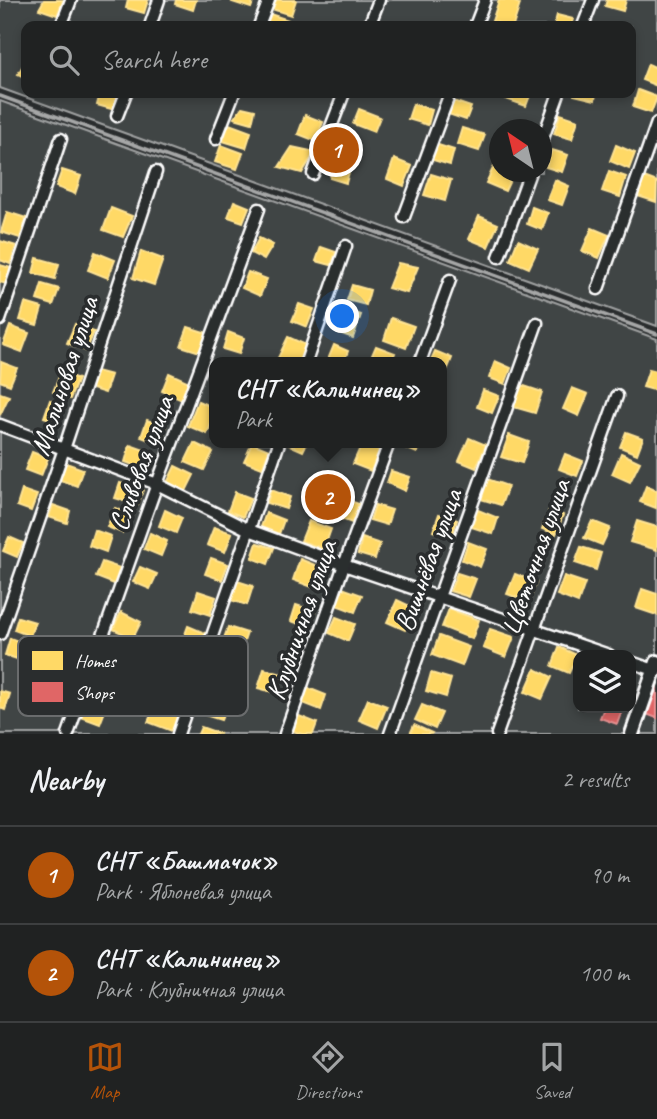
<!DOCTYPE html>
<html lang="en">
<head>
<meta charset="utf-8">
<style>
	:root { --surface:#202222; --page:#282a2a; --text:#f1f3f6; --muted:#a2a4a5; --line:#3d3f40; --accent:#b45309 }
	body { margin:0; font-family:Caveat,sans-serif; background:var(--page); color:var(--text) }
	.controls { position:absolute; right:21px; bottom:21px; display:grid; overflow:hidden; border-radius:14px; box-shadow:0 4px 10px #0003 }
	.controls button { width:63px; height:63px; display:grid; place-items:center; padding:0; border:0; border-bottom:2px solid var(--line); background:var(--surface); color:var(--text); font:35px sans-serif }
	.compass { position:absolute; left:489px; top:119px; width:63px; height:63px; border-radius:50%; background:var(--surface); box-shadow:0 4px 10px #0003; rotate:325deg }
	.you { position:absolute; left:343px; top:317px; width:24px; height:24px; margin:-18px; border:5px solid #fff; border-radius:50%; background:#1a73e8; box-shadow:0 0 0 10px #1a73e833 }
	.badge { display:grid; place-items:center; width:46px; height:46px; border-radius:50%; background:var(--accent); color:#fff; font-size:23px; font-weight:700 }
	.pin { position:absolute; translate:-50% -50%; border:4px solid #fff; box-shadow:0 2px 7px #0006 }
	.popup { position:absolute; left:209px; top:357px; width:238px; height:91px; box-sizing:border-box; display:grid; place-content:center; border-radius:14px; background:var(--surface); filter:drop-shadow(0 2px 5px #0005); font-size:23px; white-space:nowrap; color:var(--muted) }
	.popup b { font-size:26px; color:var(--text) }
	.popup::after { content:''; position:absolute; left:50%; top:100%; margin-left:-14px; border:14px solid transparent; border-top-color:var(--surface) }
	.list { margin:0; padding:0; list-style:none }
	h2 { display:flex; justify-content:space-between; align-items:center; height:91px; margin:0; padding:0 28px; font-size:30px }
	h2 small { font-size:23px; font-weight:400; color:var(--muted) }
	.list li { display:grid; grid-template-columns:46px 1fr auto; gap:21px; align-items:center; box-sizing:border-box; height:98px; padding:0 28px; border-top:2px solid var(--line) }
	.list b { display:block; font-size:26px; white-space:nowrap }
	.list p { margin:0; font-size:23px; white-space:nowrap; color:var(--muted) }
	.list em { font-size:23px; font-style:normal; color:var(--muted) }
	.icon { flex:none; width:38px; height:38px; fill:none; stroke:currentColor; stroke-width:2; stroke-linecap:round; stroke-linejoin:round }
	.map { position:relative; flex:none; width:657px; height:734px; overflow:hidden }
	.search { position:absolute; background:var(--surface); box-shadow:0 4px 10px #0003; left:21px; right:21px; top:21px; height:77px; display:flex; align-items:center; gap:18px; box-sizing:border-box; padding:0 24px; border-radius:14px; color:var(--muted); font-size:26px }
	.sheet { height:287px; background:var(--surface) }
	nav { display:flex; justify-content:space-around; align-items:center; box-sizing:border-box; height:98px; border-top:2px solid var(--line); background:var(--surface); font-size:19px; color:var(--muted) }
	nav a { display:grid; justify-items:center; gap:4px }
	nav .on { color:var(--accent) }
	.map>svg:first-child { display:block }
	.green { fill:#414445; stroke:#a0a2a2; stroke-width:2; fill-rule:evenodd }
	.homes { fill:#ffd966; stroke:#ffe494; stroke-width:2 }
	.shops { fill:#e06666; stroke:#e99494; stroke-width:2 }
	.lines { fill:none; stroke-linecap:round; stroke-linejoin:round }
	.stream { stroke:#a6a7a7; stroke-width:3.5 }
	.minor-casing { stroke:#fff; stroke-width:15 }
	.tertiary-casing { stroke:#fff; stroke-width:18 }
	.minor { stroke:#2a2d2e; stroke-width:10 }
	.tertiary { stroke:#2a2d2e; stroke-width:12 }
	.labels { text-anchor:middle; dominant-baseline:central; stroke-width:7; stroke-linejoin:round; paint-order:stroke }
	.street-label { font-size:28px; fill:#fff; stroke:#2a2d2e }
	.key { fill:#2a2d2e; stroke:#6a6c6d; stroke-width:2 }
	.key-label { font-size:19px; fill:#fff }
</style>
</head>
<body>
<div class="map">
<svg width="657" height="734" viewBox="0 0 657 734">
	<rect width="100%" height="100%" fill="#2a2d2e"/>
	<filter id="ink" filterUnits="userSpaceOnUse"><feTurbulence type="fractalNoise" baseFrequency=".0143" numOctaves="2"/><feDisplacementMap in="SourceGraphic" scale="14" xChannelSelector="R" yChannelSelector="G"/><feConvolveMatrix kernelMatrix="1 2 1 2 8 2 1 2 1" color-interpolation-filters="sRGB"/></filter>
	<g filter="url(#ink)">
		<g class="green">
			<path d="M0,0H657V326L0,88ZM26,26H631V93H26ZM500,130H542V172H500Z"/>
			<path d="M0,101L657,339V734H0ZM214,362H442V443H214ZM578,655H631V708H578Z"/>
		</g>
		<g class="homes">
			<path d="M44,0H63L57,15L39,9Z"/>
			<path d="M128,0H148L144,13L126,8Z"/>
			<path d="M176,0H196L193,10L175,4Z"/>
			<path d="M233,0H254L251,8L232,2Z"/>
			<path d="M275,0H296L291,15L272,9Z"/>
			<path d="M499,0H510L520,4L513,26H508L492,21Z"/>
			<path d="M607,0H626L623,11L605,6Z"/>
			<path d="M270,14L288,20L286,26H266Z"/>
			<path d="M557,15L573,19L571,26H554Z"/>
			<path d="M339,21L357,24L356,26H338Z"/>
			<path d="M26,60V78L18,74Z"/>
			<path d="M648,64L657,68V86L642,80Z"/>
			<path d="M638,90L657,97L651,113L633,107Z"/>
			<path d="M100,93H120L115,110L97,105Z"/>
			<path d="M509,93H531L526,106L506,99Z"/>
			<path d="M574,93H596L595,100L574,95Z"/>
			<path d="M453,101L471,107L466,120L448,114Z"/>
			<path d="M413,104L432,110L428,125L408,119Z"/>
			<path d="M242,107L255,110L252,123L234,118Z"/>
			<path d="M359,109L380,117L374,132L353,124Z"/>
			<path d="M560,114L578,120L572,139L554,134Z"/>
			<path d="M305,115L323,122L316,141L298,134Z"/>
			<path d="M229,124L251,132L246,148L223,141Z"/>
			<path d="M462,128L485,135L479,151L457,144Z"/>
			<path d="M435,144L454,150L450,165L430,159Z"/>
			<path d="M221,145L243,153L237,169L215,162Z"/>
			<path d="M616,145L635,153L629,169L610,161Z"/>
			<path d="M292,147L315,152L302,173L279,167Z"/>
			<path d="M552,150L568,155L562,172L546,167Z"/>
			<path d="M394,159L412,166L404,186L387,179Z"/>
			<path d="M335,160L351,165L346,183L330,178Z"/>
			<path d="M495,164L500,166V172H514L505,191L486,183Z"/>
			<path d="M62,170L81,176L75,194L56,187Z"/>
			<path d="M609,171L626,177L620,197L602,191Z"/>
			<path d="M431,174L451,180L445,201L424,195Z"/>
			<path d="M644,177L657,182L656,202L638,196Z"/>
			<path d="M555,180L569,186L562,205L547,200Z"/>
			<path d="M234,201L249,207L243,222L228,217Z"/>
			<path d="M532,207L548,213L542,230L527,224Z"/>
			<path d="M111,208L132,216L123,237L103,230Z"/>
			<path d="M7,212L26,218L20,238L1,232Z"/>
			<path d="M479,216L498,224L488,247L469,239Z"/>
			<path d="M592,228L609,235L599,258L582,251Z"/>
			<path d="M259,238L273,245L264,260L251,253Z"/>
			<path d="M518,240L538,249L529,268L510,260Z"/>
			<path d="M0,241L16,246L10,264L0,260Z"/>
			<path d="M321,247L336,252L331,265L316,261Z"/>
			<path d="M141,251L163,259L154,285L133,278Z"/>
			<path d="M95,252L115,260L108,278L88,270Z"/>
			<path d="M37,258L59,264L55,279L33,273Z"/>
			<path d="M398,263L418,267L407,293L388,288Z"/>
			<path d="M0,265L11,268L6,284L0,282Z"/>
			<path d="M248,272L267,279L260,296L242,288Z"/>
			<path d="M42,284L59,289L53,305L37,300Z"/>
			<path d="M352,285L370,290L366,305L347,300Z"/>
			<path d="M25,303L42,308L37,325L20,320Z"/>
			<path d="M299,304L314,309L307,327L292,321Z"/>
			<path d="M346,310L361,315L353,338L339,333Z"/>
			<path d="M391,318L414,326L406,348L384,340Z"/>
			<path d="M75,324L94,332L86,351L67,343Z"/>
			<path d="M10,326L29,333L22,352L3,345Z"/>
			<path d="M188,327L207,333L200,352L181,346Z"/>
			<path d="M228,332L244,338L239,354L223,349Z"/>
			<path d="M288,337L306,345L299,362H282L277,360Z"/>
			<path d="M334,345L348,351L344,362H327Z"/>
			<path d="M376,346L395,353L391,362H369Z"/>
			<path d="M435,351L452,358L446,373L442,372V362H430Z"/>
			<path d="M495,361L511,368L505,384L489,378Z"/>
			<path d="M1,362L17,368L10,385L0,381Z"/>
			<path d="M649,369L657,371V391L643,387Z"/>
			<path d="M96,371L111,375L105,393L90,388Z"/>
			<path d="M61,372L78,379L70,399L53,392Z"/>
			<path d="M169,373L189,382L182,400L162,391Z"/>
			<path d="M521,385L542,392L535,413L514,407Z"/>
			<path d="M572,388L588,394L579,416L563,409Z"/>
			<path d="M483,390L499,396L492,413L477,407Z"/>
			<path d="M0,393L9,396L0,415Z"/>
			<path d="M50,400L64,405L59,422L44,417Z"/>
			<path d="M198,401L214,408V417L207,434L188,426Z"/>
			<path d="M147,420L166,427L160,444L141,437Z"/>
			<path d="M626,432L643,438L637,454L620,447Z"/>
			<path d="M509,435L529,442L522,463L501,457Z"/>
			<path d="M469,438L486,445L476,468L459,461Z"/>
			<path d="M194,443L213,452L204,470L185,462Z"/>
			<path d="M252,443L269,450L262,468L244,461Z"/>
			<path d="M285,443H307L303,451Z"/>
			<path d="M362,443L379,450L371,471L353,464Z"/>
			<path d="M401,443H422L417,453L400,446Z"/>
			<path d="M130,445L150,452L144,469L125,462Z"/>
			<path d="M32,452L48,458L41,476L25,470Z"/>
			<path d="M621,453L640,462L630,482L612,474Z"/>
			<path d="M565,454L583,461L577,476L559,469Z"/>
			<path d="M66,463L83,469L77,486L60,480Z"/>
			<path d="M175,466L194,475L185,493L166,485Z"/>
			<path d="M391,471L410,477L405,491L387,483Z"/>
			<path d="M487,479L508,486L501,505L481,499Z"/>
			<path d="M120,483L143,490L138,505L115,498Z"/>
			<path d="M646,486L657,491L656,508L640,502Z"/>
			<path d="M22,490L37,495L31,511L17,506Z"/>
			<path d="M271,490L290,497L286,509L267,503Z"/>
			<path d="M235,492L251,498L243,517L228,511Z"/>
			<path d="M336,496L359,504L352,523L330,515Z"/>
			<path d="M53,505L70,511L67,523L49,517Z"/>
			<path d="M375,505L392,510L387,525L370,520Z"/>
			<path d="M115,508L130,514L122,533L107,527Z"/>
			<path d="M165,510L182,518L176,533L159,526Z"/>
			<path d="M478,510L498,518L493,534L472,527Z"/>
			<path d="M549,510L563,515L556,534L542,529Z"/>
			<path d="M266,513L284,520L279,534L261,527Z"/>
			<path d="M439,514L457,520L452,537L433,531Z"/>
			<path d="M309,521L331,529L324,549L301,541Z"/>
			<path d="M592,521L610,528L602,545L584,538Z"/>
			<path d="M637,521L657,527V550L630,542Z"/>
			<path d="M214,527L232,533L225,552L207,545Z"/>
			<path d="M94,530L111,536L106,552L89,546Z"/>
			<path d="M150,533L167,541L161,556L144,549Z"/>
			<path d="M9,537L23,543L17,557L3,551Z"/>
			<path d="M362,538L380,544L375,559L358,554Z"/>
			<path d="M468,542L487,549L480,567L462,560Z"/>
			<path d="M257,543L274,548L268,564L252,558Z"/>
			<path d="M581,547L601,553L596,570L575,563Z"/>
			<path d="M211,558L228,564L222,580L205,574Z"/>
			<path d="M300,559L320,567L312,587L293,580Z"/>
			<path d="M102,562L120,568L114,584L96,577Z"/>
			<path d="M140,567L157,574L150,589L133,582Z"/>
			<path d="M457,573L476,579L469,597L450,591Z"/>
			<path d="M515,574L536,582L529,602L507,594Z"/>
			<path d="M564,576L585,583L578,603L557,595Z"/>
			<path d="M237,581L253,586L247,605L231,600Z"/>
			<path d="M342,588L362,595L355,612L336,605Z"/>
			<path d="M642,589L657,594V615L636,608Z"/>
			<path d="M198,591L216,597L210,615L192,609Z"/>
			<path d="M397,600L414,608L405,630L387,622Z"/>
			<path d="M296,605L315,611L310,628L291,621Z"/>
			<path d="M449,609L479,620L472,639L442,627Z"/>
			<path d="M121,612L141,622L133,638L113,629Z"/>
			<path d="M18,617L35,622L30,636L14,630Z"/>
			<path d="M336,617L355,624L348,641L329,633Z"/>
			<path d="M188,626L205,633L197,654L180,648Z"/>
			<path d="M228,627L247,633L240,653L221,647Z"/>
			<path d="M490,629L514,637L506,657L483,648Z"/>
			<path d="M439,636L469,647L462,666L432,655Z"/>
			<path d="M10,638L28,645L23,661L5,655Z"/>
			<path d="M559,647L577,655L569,673L552,666Z"/>
			<path d="M106,650L125,657L118,674L100,667Z"/>
			<path d="M174,665L192,672L183,694L165,687Z"/>
			<path d="M264,669L282,674L276,693L258,688Z"/>
			<path d="M535,669L552,677L542,699L525,692Z"/>
			<path d="M431,673L451,679L446,697L426,691Z"/>
			<path d="M63,674L81,681L73,700L55,693Z"/>
			<path d="M214,679L233,686L227,703L208,697Z"/>
			<path d="M308,688L326,695L321,710L303,703Z"/>
			<path d="M0,691L10,694L5,710L0,708Z"/>
			<path d="M368,699L387,706L378,728L359,720Z"/>
			<path d="M88,700L107,706L100,724L81,717Z"/>
			<path d="M207,700L227,706L221,720L202,714Z"/>
			<path d="M157,701L180,710L172,731L148,722Z"/>
			<path d="M422,705L442,713L435,729L415,720Z"/>
			<path d="M299,716L317,723L313,734H302L293,731Z"/>
			<path d="M414,725L432,733L431,734H410Z"/>
			<path d="M201,727L221,734H198Z"/>
		</g>
		<g class="shops">
			<path d="M657,686V718L646,714Z"/>
			<path d="M604,708H623L617,724L600,718Z"/>
		</g>
		<g class="lines">
			<path class="stream" d="M0,96L657,334"/>
			<g class="minor-casing">
				<g id="minor">
					<path d="M61,26L71,0"/>
					<path d="M150,26L159,0"/>
					<path d="M259,26L269,0"/>
					<path d="M369,26L379,0"/>
					<path d="M475,26L485,0"/>
					<path d="M583,26L593,0"/>
					<path d="M117,116L126,93"/>
					<path d="M216,139L234,93"/>
					<path d="M542,141L559,93"/>
					<path d="M313,174L344,93"/>
					<path d="M404,217L450,93"/>
					<path d="M499,257L530,172"/>
					<path d="M598,289L657,123"/>
					<path d="M0,320L61,139"/>
					<path d="M306,362L346,246"/>
					<path d="M420,362L450,280"/>
					<path d="M0,425L157,484L249,530L344,565L609,655"/>
					<path d="M0,634L64,449L156,172"/>
					<path d="M631,662L657,671"/>
					<path d="M68,734L157,484L259,209"/>
					<path d="M178,734L279,443"/>
					<path d="M285,734L344,565L389,443"/>
					<path d="M390,734L537,323"/>
					<path d="M497,734L617,396"/>
				</g>
			</g>
			<g class="tertiary-casing">
				<path id="tertiary" d="M632,734L657,662"/>
			</g>
			<use href="#minor" class="minor"/>
			<use href="#tertiary" class="tertiary"/>
		</g>
	</g>
	<g class="labels">
		<g class="street-label">
			<text transform="translate(64 376) rotate(-72)">Малиновая улица</text>
			<text transform="translate(141 463) rotate(-70)">Сливовая улица</text>
			<text transform="translate(535 557) rotate(-71)">Цветочная улица</text>
			<text transform="translate(428 560) rotate(-70)">Вишнёвая улица</text>
			<text transform="translate(301 620) rotate(-71)">Клубничная улица</text>
		</g>
	</g>
	<rect x="18" y="636" width="230" height="80" rx="10" class="key"/>
	<rect x="32" y="651" width="31" height="19" fill="#ffd966"/>
	<rect x="32" y="682" width="31" height="20" fill="#e06666"/>
	<g class="key-label">
		<text x="75" y="667">Homes</text>
		<text x="75" y="699">Shops</text>
	</g>
</svg>
<div class="controls">
<button><svg class="icon" aria-label="layers" viewBox="0 0 24 24"><path d="M12 4l9 5-9 5-9-5zM3 14l9 5 9-5"/></svg></button>
</div>
<svg class="compass" viewBox="-18 -18 36 36"><path d="M0-13l5 13h-10z" fill="#e53935"/><path d="M0 13l5-13h-10z" fill="#a2a4a5"/></svg>
<div class="you"></div>
<div class="pin badge" style="left:336px;top:150px">1</div>
<div class="pin badge" style="left:328px;top:497px">2</div>
<div class="popup"><b>СНТ «Калининец»</b>Park</div>
<div class="search"><svg class="icon" aria-label="search" viewBox="0 0 24 24"><circle cx="10" cy="10" r="6"/><path d="M15 15l6 6"/></svg>Search here</div>
</div>
<section class="sheet">
<h2>Nearby<small>2 results</small></h2>
<ul class="list">
<li><span class="badge">1</span><div><b>СНТ «Башмачок»</b><p>Park · Яблоневая улица</p></div><em>90 m</em></li>
<li><span class="badge">2</span><div><b>СНТ «Калининец»</b><p>Park · Клубничная улица</p></div><em>100 m</em></li>
</ul>
</section>
<nav>
<a class="on"><svg class="icon" aria-label="map" viewBox="0 0 24 24"><path d="M3 6l6-2 6 2 6-2v14l-6 2-6-2-6 2zM9 4v14M15 6v14"/></svg>Map</a>
<a><svg class="icon" aria-label="directions" viewBox="0 0 24 24"><path d="M12 3l9 9-9 9-9-9zM9 14v-3h6M13 9l2 2-2 2"/></svg>Directions</a>
<a><svg class="icon" aria-label="saved" viewBox="0 0 24 24"><path d="M7 4h10v16l-5-4-5 4z"/></svg>Saved</a>
</nav>
</body>
</html>
